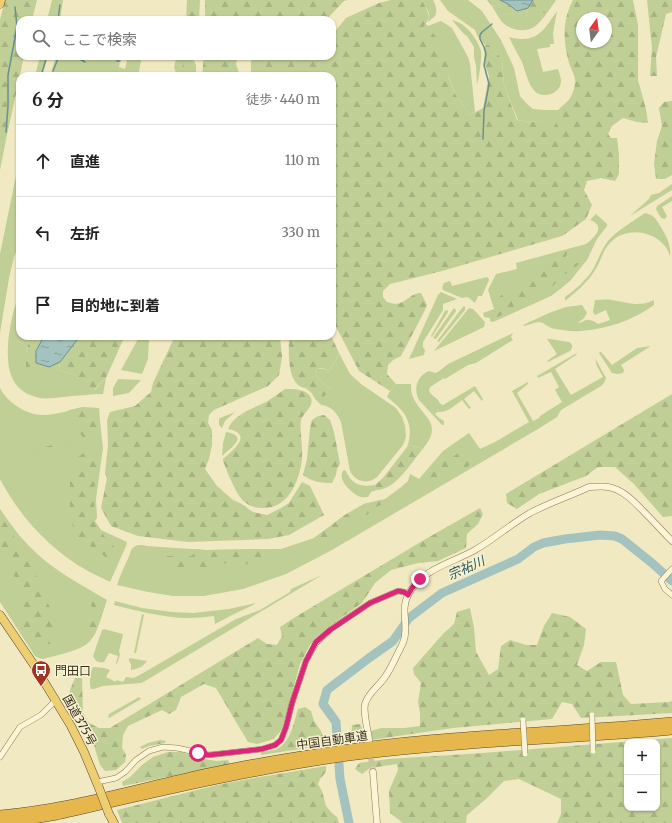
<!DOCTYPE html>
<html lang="ja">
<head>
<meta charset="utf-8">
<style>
	:root { --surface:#fff; --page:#f2f2f2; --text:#222; --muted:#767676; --line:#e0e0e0 }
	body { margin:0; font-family:Merriweather,"Noto Sans JP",serif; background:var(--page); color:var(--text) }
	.controls { position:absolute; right:12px; bottom:12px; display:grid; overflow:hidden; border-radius:8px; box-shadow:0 1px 3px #0004 }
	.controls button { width:36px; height:36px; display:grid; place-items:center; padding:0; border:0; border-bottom:1px solid var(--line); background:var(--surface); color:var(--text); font:20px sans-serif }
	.compass { position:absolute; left:576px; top:12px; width:36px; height:36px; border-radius:50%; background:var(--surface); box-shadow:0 1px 3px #0004; rotate:14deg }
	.stop { position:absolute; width:12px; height:12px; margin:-9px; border:3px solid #db2777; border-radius:50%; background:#fff }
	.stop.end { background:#db2777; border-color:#fff; box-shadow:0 1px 4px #0008 }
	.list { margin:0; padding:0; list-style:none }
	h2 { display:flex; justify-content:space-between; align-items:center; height:52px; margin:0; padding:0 16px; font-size:17px }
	h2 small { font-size:13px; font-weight:400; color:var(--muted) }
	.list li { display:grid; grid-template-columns:26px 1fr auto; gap:12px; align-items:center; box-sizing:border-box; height:72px; padding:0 16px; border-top:1px solid var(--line) }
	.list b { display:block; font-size:15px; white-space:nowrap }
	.list em { font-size:13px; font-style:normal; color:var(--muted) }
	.icon { flex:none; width:22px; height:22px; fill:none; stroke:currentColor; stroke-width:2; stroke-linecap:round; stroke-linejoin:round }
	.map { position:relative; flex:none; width:672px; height:823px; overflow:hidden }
	.search { position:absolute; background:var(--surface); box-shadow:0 1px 3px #0004; left:16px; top:16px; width:320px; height:44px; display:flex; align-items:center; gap:10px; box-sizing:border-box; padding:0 14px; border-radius:12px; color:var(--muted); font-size:15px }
	.panel { position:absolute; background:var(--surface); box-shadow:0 1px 3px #0004; left:16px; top:72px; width:320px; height:268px; border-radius:12px }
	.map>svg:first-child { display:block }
	.green { fill:#c0cf95 }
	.forest { fill:url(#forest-firs); fill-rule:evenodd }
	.water { fill:url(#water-ripples); stroke:#6a918d }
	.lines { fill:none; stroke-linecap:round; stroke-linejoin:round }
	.stream { stroke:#6a918d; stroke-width:1.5 }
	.river { stroke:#a4c3be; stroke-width:9 }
	.tertiary-tunnel { stroke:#ccc4a0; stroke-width:6; stroke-dasharray:6 3; stroke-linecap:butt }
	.minor-casing { stroke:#8b7a58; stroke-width:6 }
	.tertiary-casing { stroke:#8b7a58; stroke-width:7 }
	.trunk-casing { stroke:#58472c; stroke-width:9 }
	.motorway-casing { stroke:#58472c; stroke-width:10 }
	.minor { stroke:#fbf5d5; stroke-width:5 }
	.tertiary { stroke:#fbf5d5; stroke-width:6 }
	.trunk { stroke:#eece72; stroke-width:8 }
	.motorway { stroke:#e5b74d; stroke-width:9 }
	.minor-bridge-casing { stroke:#8b7a58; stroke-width:6; stroke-linecap:butt }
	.trunk-bridge-casing { stroke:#58472c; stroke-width:9; stroke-linecap:butt }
	.minor-bridge { stroke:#fbf5d5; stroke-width:5 }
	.trunk-bridge { stroke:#eece72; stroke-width:8 }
	.route { stroke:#db2777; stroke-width:5 }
	.labels { text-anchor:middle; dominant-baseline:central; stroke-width:3; stroke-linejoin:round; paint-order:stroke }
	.poi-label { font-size:12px; fill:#3a2f1d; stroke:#f7f2d1; text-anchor:start }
	.street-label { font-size:12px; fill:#3a2f1d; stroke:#f7f2d1 }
	.water-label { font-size:13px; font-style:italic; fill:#2b575b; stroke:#f7f2d1 }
</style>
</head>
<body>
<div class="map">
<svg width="672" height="823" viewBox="0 0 672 823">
	<defs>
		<pattern id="forest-firs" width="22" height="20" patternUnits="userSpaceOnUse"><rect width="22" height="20" fill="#c0cf95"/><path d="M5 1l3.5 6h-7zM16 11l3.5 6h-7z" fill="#a6b280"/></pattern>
		<pattern id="water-ripples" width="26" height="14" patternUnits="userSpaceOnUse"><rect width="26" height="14" fill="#a4c3be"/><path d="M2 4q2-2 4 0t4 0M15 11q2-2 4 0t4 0" fill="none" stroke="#879f9a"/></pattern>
	</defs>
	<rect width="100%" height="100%" fill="#f0e9c1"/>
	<g class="green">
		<path d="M52,0H63L60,20H47Z"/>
		<path d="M422,0H433C436,5 438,13 434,17C432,19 430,20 428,22L429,13Z"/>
		<path d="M440,0H468L482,11L501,40L514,68L520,96L527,104L533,109L544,110H558L572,97L561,113L553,131L538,121L529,122L518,120L504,86L502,59L489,45H485L478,37L475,30L448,11Z"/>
		<path d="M500,4L508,15L517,11L528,8L526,14L527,17L539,14L547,13C543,18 539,24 534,27C524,33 510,30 502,22C498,17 495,11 492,6Z"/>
		<path d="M557,11L553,33L554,44H550V47L537,49L543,72L558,69C559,73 561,77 561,81C561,95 540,100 533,89C528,83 525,70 522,62C518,54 513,46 509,37C536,44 543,32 557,11Z"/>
		<path d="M452,20C466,23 477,38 481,51C482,58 479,78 477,85L476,65L474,57V47L467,36L464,34Z"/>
		<path d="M441,21L452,28L468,57L470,64L475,112L470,115L455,94L448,75L430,68L422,29L426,24L428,26Z"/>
		<path d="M40,56H48L42,76H35Z"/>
		<path d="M56,56H113V58L117,59V61H120L119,67L125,69L127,61L126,60L127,56H142L138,76H79L62,72L60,76L51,73Z"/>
		<path d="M177,56H194L193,59L196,66V76H177L174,67Z"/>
		<path d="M7,135L0,170V152Z"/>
		<path d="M20,156V243L14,257L9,278L0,333V254Z"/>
		<path d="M672,184V190L630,216L649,199L651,195L659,193Z"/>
		<path d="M672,196V201L662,207L667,216L665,219L661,218L656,209L657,206Z"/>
		<path d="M645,213L651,215L655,218C662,229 672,242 670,256C669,253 667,248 664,245C651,230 624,227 610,243C602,251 601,262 595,270C588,282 576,292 565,301V297C575,290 585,281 592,271C598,261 601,250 608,241C619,229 632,222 645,213Z"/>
		<path d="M596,214L607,224V226L597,239L587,260L578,271L571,280L559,290L551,296L493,322L490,321V318L484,317L483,313L494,309L488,290L496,274L517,269L516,263L586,244C594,238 607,226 590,220Z"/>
		<path d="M487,277L489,279V280L482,296H478L475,303L469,298L467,297L462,298L443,290L442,288L444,283L450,281L452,286Z"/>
		<path d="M441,292L457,299L443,304V310L423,342V347L425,350L424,355L409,359L438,295Z"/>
		<path d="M20,295V336H30L26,355V372L36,363L49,367L60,362L59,370L75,375L95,390L106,378L103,394C90,394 76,396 63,397C55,398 46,399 39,398C36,397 33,396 30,395C9,386 7,365 8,345C9,332 13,306 20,295Z"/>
		<path d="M595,300C600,300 606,299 611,300C627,302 638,308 654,300V305C631,321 608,329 580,331C572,332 564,330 556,329C549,329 546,323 539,322C535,322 529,325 524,326L523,325L549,313L566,307L582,305L587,313L584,318L578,323C583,323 583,320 587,320C590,319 595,322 598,324L610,320L606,310L595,315L593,312Z"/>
		<path d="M464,306L465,307V310L439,342L437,341L462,308Z"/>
		<path d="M454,308L456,310V311L436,339L433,338Z"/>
		<path d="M469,308L473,309L485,322L484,327L434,351Z"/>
		<path d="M446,310L448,311V312L432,337L431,336L445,311Z"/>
		<path d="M513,333L511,337L513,340L476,363L468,365L445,379L444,378L430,387L429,391C431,395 434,396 437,399C440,402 439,404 443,405L475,386L483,399L482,401L474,391L464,399L471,408L469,409L462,400C454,406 447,413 437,412L435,414L439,418L444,421V425H442L419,400C413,389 417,376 429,371L435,373L438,372L448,364Z"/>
		<path d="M142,336H152L149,340L148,359L142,374L121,370L137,341Z"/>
		<path d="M547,339H550L569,342C573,344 573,348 570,351L548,362L547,361L557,354Z"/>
		<path d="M651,346L621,365L624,370L623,373L617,374L612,373L599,353L600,352H601L612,365L637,348Z"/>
		<path d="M339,353L350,374L361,384L396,408L402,417L405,426L406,437L403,445L377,477C367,485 356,482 350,471L341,422C338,415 334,409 326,406C323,405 320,405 318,402C312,396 314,393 305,388L311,387L331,390L318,378L315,373L317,369C322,368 325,368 329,372L333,365Z"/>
		<path d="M577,353L576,355L555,369L571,395L603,377L597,366L595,358L606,378L604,383L601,386L561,410L557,417L538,429L332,550L286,574L243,589L204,596H173L148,592L117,585C120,576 123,569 127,561C130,556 130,549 134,547C138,544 143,545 147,546L206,550L281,549L314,538L345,515L364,504L385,499L400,488L408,481L410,474L419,479L443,451L469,433L480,449L495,442L529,422L512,391L528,382V384L517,393L533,421L539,418L540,416L562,402L555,390L559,387L551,372L538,378L537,376Z"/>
		<path d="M118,379L141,380L129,393L113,396V388Z"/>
		<path d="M396,384H411C411,389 411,394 414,399C420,413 438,421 430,438C428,442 425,446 423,449L408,445C414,422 405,411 387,397L390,391Z"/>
		<path d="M0,388C7,402 26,415 43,415C56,415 70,410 83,407L100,422L103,448L96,499L97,518L95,521L101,530L127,542L126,546L110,582C103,578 95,575 88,571C50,550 20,517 0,479Z"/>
		<path d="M235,412L225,421L222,428L219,425V419L220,418Z"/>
		<path d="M226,432C249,436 232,447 222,456L223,443Z"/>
		<path d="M344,470L346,471C352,485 361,487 375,485L377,490L371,492L368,497C365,497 363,498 361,497C353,495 335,478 344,470Z"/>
		<path d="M0,509C9,522 18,535 29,546C51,569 80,584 107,600C103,611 98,632 90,641C82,651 56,655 43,659L39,658L35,656L0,602Z"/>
		<path d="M322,575L145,681L141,683L103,686L94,689H91C89,685 90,671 93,667L104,668L110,670L106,677L116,682V680L123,682L126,677L133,678L138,676L236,619L260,610L290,592L291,589Z"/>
		<path d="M115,601L142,608L172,612L193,613L229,609L256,603L253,605L234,614L215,624L214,616C205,617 195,618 186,618C161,617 138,611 114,605Z"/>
		<path d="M142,614L144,615L136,653H134Z"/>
		<path d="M104,629L123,634L119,651L120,655L117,664L116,663L118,656L109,653L104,662C97,663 96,661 93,656L102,630Z"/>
		<path d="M129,658L147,661C143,667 137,669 131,670V664L129,661Z"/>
		<path d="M139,697L141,699L109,718L108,717L109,714Z"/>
	</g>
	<g class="forest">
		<path d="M5,0H37L32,20H20V56H24L7,135L0,152V20Z"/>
		<path d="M187,0H200L199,20H186Z"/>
		<path d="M205,0H348L344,1L326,20H205Z"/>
		<path d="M391,0H422C429,14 432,16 422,29L433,33L442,45L439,56L430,67L448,60L452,68L448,76L455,94L470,115L483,108L489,76L484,62L485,45H489L502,59L504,86L517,120L529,122L538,121L553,130C555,125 557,119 560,114C566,102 574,97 575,83C576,77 571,69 569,63C563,41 562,21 573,0H633L638,25V80L646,109L648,123L637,122L623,118L612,126L608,134L611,138H617L619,154V174L615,181L601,178L587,181L584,190L592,205L586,219L562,236L442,271L390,284L383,291V297L387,302C391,303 396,305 400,303C408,300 412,293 421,293L427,305L424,312L401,356L393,360L388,365L387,374L396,384L390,391L359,371L332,319V76H251V61L256,56H299L308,59L311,56H332V37L337,29L346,18L379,3ZM582,18H606V42H582Z"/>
		<path d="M487,0H500L508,4L517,11L508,15L501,7L500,4L492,6Z"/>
		<path d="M533,0H556L547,13L539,14L527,18L526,14L528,8Z"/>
		<path d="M647,0H672V12L666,14L656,57L657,76H650L652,48Z"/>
		<path d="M182,56H194V60L196,66L191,71L184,70L181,60Z"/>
		<path d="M204,56H238L236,64L240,76H202Z"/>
		<path d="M672,101V175L665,179H656L654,164L657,141L662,126L659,108L664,102Z"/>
		<path d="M568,251L565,259V264L571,266L576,263H580L572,270L563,275L551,288L544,289L530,295L516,304L510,310L496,318L490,316L488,314L495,310L496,300L506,291L533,277L540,266L554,254Z"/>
		<path d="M30,336H44L36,350V363L26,373V355Z"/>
		<path d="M80,336H126L123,340L106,378L94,390L81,388L75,375L59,370L60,362Z"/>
		<path d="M175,336H280L282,357L279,375L268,386L214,410L209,415L208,423L212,430V445L209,459L205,469L217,486L233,500L240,503L253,512L267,515L281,508L289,503L302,482L310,486L324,515L289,535L268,539L188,542L138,536L111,526L101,508L107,478L105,473L108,445L107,420L110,412L135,406L151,392L153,383Z"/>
		<path d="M289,336H331L339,353L329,372C325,368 322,367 317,369L315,373L318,378L331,390L323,397L311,387C309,387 307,388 305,388C286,385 289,350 289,336Z"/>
		<path d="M285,389C293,389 306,389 310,396C316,406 303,412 301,420C300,425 301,431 301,436C302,446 303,456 301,466C297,486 286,508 264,508C257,508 251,507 246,503C237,498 227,471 223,461V459C233,450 254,434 228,429C235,413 253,409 266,402C273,398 279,393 285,389Z"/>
		<path d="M672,394V516L663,517L634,484L615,467H598L586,476L539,494L517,509L507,503L506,494Z"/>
		<path d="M83,407L99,408L101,435C99,439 92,443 88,441C82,438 71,422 68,416L69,410Z"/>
		<path d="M324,415L330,420L334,432L340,464L337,469L336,475L332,483C321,483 312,482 303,475L307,459L310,428L312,420L318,416Z"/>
		<path d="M70,438L71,442L58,448L28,454L21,450L49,446Z"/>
		<path d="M408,445L423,449C411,462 397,489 377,490L375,485L383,478L407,447Z"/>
		<path d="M463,450C468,451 470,453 473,457L472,464L459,471H454L451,474L443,476L436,481L428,480L427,476L428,472L440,457L448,456L451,458Z"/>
		<path d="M84,453H97L99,457L94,491V521L107,540L121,553L117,562L110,560L75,535L70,514V479L77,458Z"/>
		<path d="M380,500L381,505L373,508L367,515L357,516L353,528L334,535L326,542L315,544L314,538L345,515L364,504Z"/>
		<path d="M480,508L483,514L478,524L467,534L466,548L438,561L418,563L391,570L375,583L362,603L328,627L310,645L300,664L282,729L274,739L257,744L248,742L216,688L204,684L181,697L176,710L169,714L162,710L128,726L123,735L122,748L126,755L125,762L116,770L105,771L100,765L92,739L69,697L70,690L75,678H82L83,713L89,723L99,728H110L258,638L267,644L277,645L282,636L280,627L297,616L424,540Z"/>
		<path d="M0,514L32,566L45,598L51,609L57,633L51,644L33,642L22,631L18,622L25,609L14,578L15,563L0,551Z"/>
		<path d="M196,549L206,550L258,549L269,555L268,560L255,561L241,566L223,563L201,569H170L164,564L165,556H192Z"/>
		<path d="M94,597L98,598L100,603L103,604L105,606L95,634L90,641C80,632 88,618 91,607C92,603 92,600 94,597Z"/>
		<path d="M470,608L474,628L476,652L489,675L498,669L501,646L510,640L526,645H537L544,626L552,613L570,617L586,629L584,645L577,665L587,671L601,662H616L623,695L631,704L669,702L672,701V713L581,718L572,704L562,702L552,719L453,728L357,742L351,736L352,725L360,724L364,733L381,728H405L420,726V713L418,702L421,683L414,674L413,668L443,634L454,624L457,612Z"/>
		<path d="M305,707L311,711L314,721L321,731L324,739L320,746L261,755V752C266,751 273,751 277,749C291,742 294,722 298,709Z"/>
		<path d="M672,738V823H557L561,814V799L519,779L504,781L486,799L467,815L466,823H403L390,813L389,791L398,770L397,764L370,768L362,774L355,769L359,763L388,759L483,753ZM627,742H657V808H627Z"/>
		<path d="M160,740L166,741L165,743L149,746L142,749L140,747L148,743Z"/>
		<path d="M168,752H181L203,759L217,761L228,760L230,764L123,786L122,782L130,777L142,765L153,757Z"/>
		<path d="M326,766V772L320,779L318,784L322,791L326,806L332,813L337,817L339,823H122L117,810L217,785L254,778Z"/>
	</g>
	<g class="water">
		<path d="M500,0H533L528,8L517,11L508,4Z"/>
		<path d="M44,336H80L60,362L49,367L36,363V351Z"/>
	</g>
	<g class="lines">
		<g class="stream">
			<path d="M58,20L60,5"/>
			<path d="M74,56L85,62"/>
			<path d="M113,56V58L117,59V61H120"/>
			<path d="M53,71L59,56"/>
			<path d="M41,76L47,56"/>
			<path d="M6,132L8,106V75L17,27L15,7"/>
			<path d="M483,139L484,111L489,84L484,65L486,54L484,47L480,39V35L482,32L492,24"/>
		</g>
		<path class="river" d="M349,823L340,779L336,722L323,704L327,690L369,658L393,641L409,618L442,593L518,559L534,547L543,543L565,539L600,535L615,536L622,539L652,563L672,581"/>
		<path class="tertiary-tunnel" d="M370,750L373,772"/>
		<g class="minor-casing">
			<g id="minor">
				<path d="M672,569L661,581L665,589L672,595"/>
				<path d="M0,757L20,727L41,715L55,701"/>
				<path d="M97,782L116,778L125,772L136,760L149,751L163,747L177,748L209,755L262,749L275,745L281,740L286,727L292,703L306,661L316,643L331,629L370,603L398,591L404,592L408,595"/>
			</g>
		</g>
		<g class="tertiary-casing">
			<g id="tertiary">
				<path d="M369,740C368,730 363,714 365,704C368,693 379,686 385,677C390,670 394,661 398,653C401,647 405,641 405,634C407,620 401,609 408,595C421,569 452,563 475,550C494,539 511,524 530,513C549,503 570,496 589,487C595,487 602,486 608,487C625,490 636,504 648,516C656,524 664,533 672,541"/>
				<path d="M373,772L377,823"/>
			</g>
		</g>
		<g class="trunk-casing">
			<g id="trunk">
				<path d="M0,4L1,0"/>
				<path d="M0,615L34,665L71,726L84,752L99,788"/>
				<path d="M109,814L114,823"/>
			</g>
		</g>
		<g class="motorway-casing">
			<g id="motorway">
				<path d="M0,815C69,809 136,789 204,774C245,765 287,758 328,752C442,734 558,733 672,722"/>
				<path d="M0,823L34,819L57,815C153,793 249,770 348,756C428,746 510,741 591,736C618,734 645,733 672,730"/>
			</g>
		</g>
		<use href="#minor" class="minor"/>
		<use href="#tertiary" class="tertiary"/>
		<use href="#trunk" class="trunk"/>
		<use href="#motorway" class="motorway"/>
		<g class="minor-bridge-casing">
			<g id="minor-bridge">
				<path d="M592,715L593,751"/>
				<path d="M523,720L525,754"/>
			</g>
		</g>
		<g class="trunk-bridge-casing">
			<path id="trunk-bridge" d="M99,788L109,814"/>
		</g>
		<use href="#minor-bridge" class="minor-bridge"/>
		<use href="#trunk-bridge" class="trunk-bridge"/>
	</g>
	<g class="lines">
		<path class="route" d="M198,753L209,755L262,749L275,745L281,740L286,727L292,703L306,661L316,642L330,630L370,603L398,591L404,592L408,595L412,588L420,579"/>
	</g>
	<defs>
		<g id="bus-pin" transform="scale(1)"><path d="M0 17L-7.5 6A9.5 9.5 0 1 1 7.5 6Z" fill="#9d3424" stroke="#f7f2d1"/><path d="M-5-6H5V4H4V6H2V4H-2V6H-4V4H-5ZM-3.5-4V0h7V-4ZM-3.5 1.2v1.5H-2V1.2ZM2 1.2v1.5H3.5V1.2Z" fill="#fff"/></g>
	</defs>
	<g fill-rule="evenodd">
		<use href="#bus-pin" x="41" y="670"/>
	</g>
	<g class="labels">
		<g class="poi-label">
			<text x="55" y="670">門田口</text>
		</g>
		<g class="street-label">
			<text transform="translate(80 720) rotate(61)">国道375号</text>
			<text transform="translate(332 740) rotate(-8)">中国自動車道</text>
		</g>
		<g class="water-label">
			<text transform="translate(466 568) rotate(-24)">宗祐川</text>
		</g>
	</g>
</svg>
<div class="controls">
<button>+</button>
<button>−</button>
</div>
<svg class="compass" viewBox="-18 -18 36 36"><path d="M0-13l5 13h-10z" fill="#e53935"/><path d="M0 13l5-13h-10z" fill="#767676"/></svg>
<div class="stop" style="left:198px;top:753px"></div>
<div class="stop end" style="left:420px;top:579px"></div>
<div class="search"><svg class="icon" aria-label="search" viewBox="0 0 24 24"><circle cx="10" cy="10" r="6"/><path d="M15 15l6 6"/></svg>ここで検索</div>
<section class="panel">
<h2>6 分<small>徒歩 · 440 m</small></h2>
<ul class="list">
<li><svg class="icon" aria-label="ahead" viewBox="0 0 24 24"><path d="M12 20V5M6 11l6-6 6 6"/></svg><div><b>直進</b></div><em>110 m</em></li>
<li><svg class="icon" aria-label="left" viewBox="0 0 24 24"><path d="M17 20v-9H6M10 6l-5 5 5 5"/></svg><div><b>左折</b></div><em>330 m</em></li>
<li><svg class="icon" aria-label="arrive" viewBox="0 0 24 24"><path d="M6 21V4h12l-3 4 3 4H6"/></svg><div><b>目的地に到着</b></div></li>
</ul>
</section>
</div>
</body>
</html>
